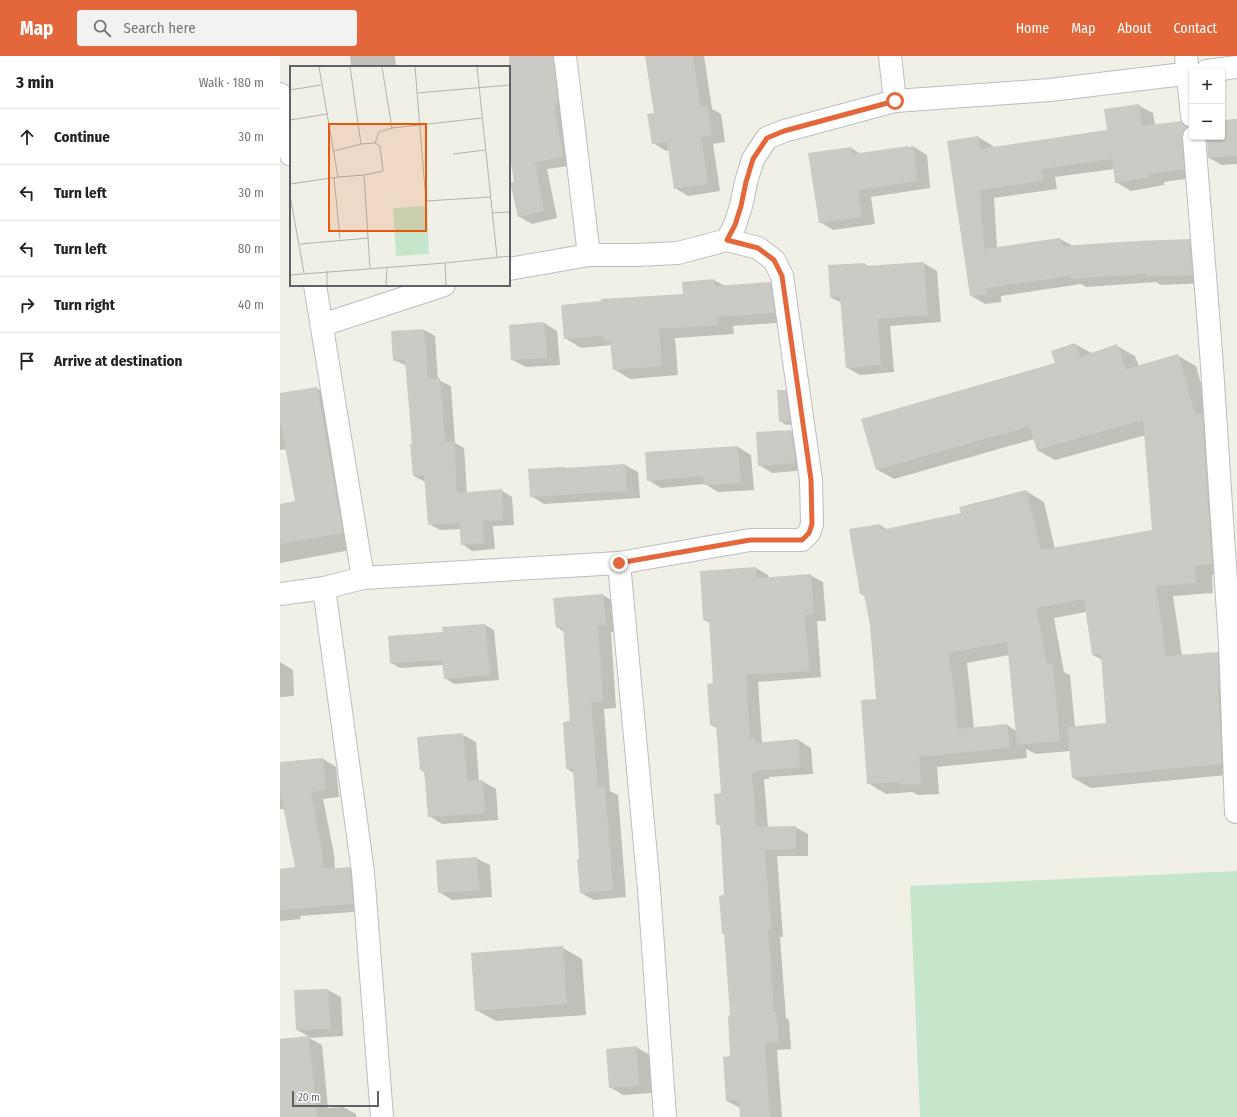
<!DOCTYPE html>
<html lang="en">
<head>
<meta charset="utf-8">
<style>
	:root { --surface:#fff; --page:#f2f2f2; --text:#222; --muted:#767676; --line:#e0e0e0; --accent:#e3673a }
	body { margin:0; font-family:"Fira Sans Condensed",sans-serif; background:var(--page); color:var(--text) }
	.controls { position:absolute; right:12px; top:12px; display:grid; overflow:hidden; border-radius:4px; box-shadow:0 1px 3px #0004 }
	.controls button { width:36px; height:36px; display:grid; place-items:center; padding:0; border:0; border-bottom:1px solid var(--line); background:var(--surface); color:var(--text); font:20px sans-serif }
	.scale { position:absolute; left:12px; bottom:10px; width:87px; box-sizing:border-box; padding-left:4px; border:2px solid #5f6167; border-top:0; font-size:11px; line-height:14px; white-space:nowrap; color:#5f6167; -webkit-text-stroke:3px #fff; paint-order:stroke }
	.stop { position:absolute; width:12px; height:12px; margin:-9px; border:3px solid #e3673a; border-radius:50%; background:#fff }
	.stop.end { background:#e3673a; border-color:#fff; box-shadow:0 1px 4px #0008 }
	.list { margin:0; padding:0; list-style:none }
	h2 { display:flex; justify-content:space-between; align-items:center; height:52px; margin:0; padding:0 16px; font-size:17px }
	h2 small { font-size:13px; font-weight:400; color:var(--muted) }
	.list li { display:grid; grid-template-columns:26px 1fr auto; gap:12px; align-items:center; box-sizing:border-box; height:56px; padding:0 16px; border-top:1px solid var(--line) }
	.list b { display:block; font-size:15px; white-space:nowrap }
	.list em { font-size:13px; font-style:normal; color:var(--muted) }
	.icon { flex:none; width:22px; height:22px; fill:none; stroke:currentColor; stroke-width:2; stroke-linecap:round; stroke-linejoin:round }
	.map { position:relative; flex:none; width:957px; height:1061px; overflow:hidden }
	header { display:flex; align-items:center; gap:24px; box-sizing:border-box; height:56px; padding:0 20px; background:var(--accent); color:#fff }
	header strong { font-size:19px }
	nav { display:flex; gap:22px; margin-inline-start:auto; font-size:14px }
	.search { width:280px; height:36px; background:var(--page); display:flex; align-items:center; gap:10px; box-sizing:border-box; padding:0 14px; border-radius:4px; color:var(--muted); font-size:15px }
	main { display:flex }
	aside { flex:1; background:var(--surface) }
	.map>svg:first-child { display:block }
	.green { fill:#c5e6cb }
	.shadow { fill:#0003; fill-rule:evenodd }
	.building { fill:#cccac4 }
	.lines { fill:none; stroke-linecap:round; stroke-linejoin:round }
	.street-casing { stroke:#bcbdc2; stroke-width:24 }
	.street { stroke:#fff; stroke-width:22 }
	.route { stroke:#e3673a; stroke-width:5 }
	.inset-road { fill:none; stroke:#b2b3b0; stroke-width:1 }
	.view { fill:#e8590c; fill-opacity:0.15; stroke:#e8590c; stroke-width:2 }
	.inset-edge { fill:none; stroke:#5f6167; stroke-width:2 }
</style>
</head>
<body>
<header>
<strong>Map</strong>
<div class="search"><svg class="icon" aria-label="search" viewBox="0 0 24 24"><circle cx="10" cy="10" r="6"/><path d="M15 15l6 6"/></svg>Search here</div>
<nav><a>Home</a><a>Map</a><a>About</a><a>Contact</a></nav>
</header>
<main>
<aside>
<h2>3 min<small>Walk · 180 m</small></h2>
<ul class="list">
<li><svg class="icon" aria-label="ahead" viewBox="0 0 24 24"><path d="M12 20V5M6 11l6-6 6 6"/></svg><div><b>Continue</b></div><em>30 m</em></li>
<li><svg class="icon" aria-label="left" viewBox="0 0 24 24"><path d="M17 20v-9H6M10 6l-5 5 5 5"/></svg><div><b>Turn left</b></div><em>30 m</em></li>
<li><svg class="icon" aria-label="left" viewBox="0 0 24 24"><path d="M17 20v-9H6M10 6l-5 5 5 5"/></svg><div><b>Turn left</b></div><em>80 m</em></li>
<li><svg class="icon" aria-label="right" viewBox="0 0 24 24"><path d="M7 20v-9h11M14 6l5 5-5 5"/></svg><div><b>Turn right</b></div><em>40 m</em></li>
<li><svg class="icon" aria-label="arrive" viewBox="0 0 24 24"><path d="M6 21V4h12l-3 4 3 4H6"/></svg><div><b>Arrive at destination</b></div></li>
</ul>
</aside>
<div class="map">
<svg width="957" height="1061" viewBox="0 0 957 1061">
	<rect width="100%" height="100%" fill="#f0f0e7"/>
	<path class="green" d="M957,815V1061H640L630,830Z"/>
	<g class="shadow">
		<path d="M70,0H115L116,11H71Z"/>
		<path d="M229,0H283L296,109L267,113L277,162L252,168L238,160L235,126L229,89V22L234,20Z"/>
		<path d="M366,0H424L432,53L441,58L445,86L433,88L440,135L408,140L395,132L389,94L386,95L373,87L376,58Z"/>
		<path d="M858,49L873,57L875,69L901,66L912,72L918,121L884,126V129L851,135L836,126L834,113L775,121L777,133L714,142L717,192L780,183L793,190L909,184L924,192L927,227L881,229L876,226L806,231L801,228L721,240V246L705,248L690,239L698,81L713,90V92L828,74Z"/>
		<path d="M957,64V108L942,109L929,102L927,81H942V65Z"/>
		<path d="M634,91L647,99L650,132L591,141L595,168L553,174L540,166L571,92L581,98Z"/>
		<path d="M643,207L657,215L661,266L610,270L614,316L580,319L566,311L562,247L550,241L585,208L590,211Z"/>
		<path d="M434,224L445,230L490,227L506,237L511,266L453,270L454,278L395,282L398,319L350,323L334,313L332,289L301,292L285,282L404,239Z"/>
		<path d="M264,267L277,275L280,309L246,311L232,304L230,270Z"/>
		<path d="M144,274L155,280L158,324L171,330L175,387L184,392L187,437L221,434L232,441L234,469L213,470L215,493L192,495L182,488L180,473L160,474L149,468L145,426L134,420L133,389L127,310L114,304L113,276Z"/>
		<path d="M795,288L813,298L837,290L855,300L859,311L898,300L916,310L931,363L950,518L932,519L933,537L893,540L902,600L938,597L955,608L957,718L811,732L793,722L790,695L756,698L746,693L747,702L657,711L659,738L638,739L632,736L606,738L588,727L597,644L591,569L586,541L581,538L600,469L608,474L682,458L746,435L764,446L775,493L873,475L866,379L775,404L757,394L754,383L614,423L596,413L776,308ZM806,556L813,599L822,604L827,668L795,671L790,619L784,616L774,562ZM729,599L736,675L727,669L694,672L687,607Z"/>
		<path d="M36,332L61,346L87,491L0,507V449L17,446L7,393L0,394V338Z"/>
		<path d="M505,335L512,339L516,368L506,369L500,365Z"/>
		<path d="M511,375L524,383L528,414L492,417L479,409Z"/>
		<path d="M458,391L471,399L474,434L438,436L425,428L381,432L368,424Z"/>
		<path d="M345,409L358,416L360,442L264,448L251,440L285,412L288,413Z"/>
		<path d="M476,512L488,519L489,522L530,519L543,526L546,565H537L541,621L478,626L482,687L518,684L531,692L533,718L489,721V723H484L488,772L515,771L528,778V800H497L503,881H500L506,962L509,964L511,993L497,994L502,1061H461L460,1052L447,1045L451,1001V960L445,878L443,877L445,840L441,770L437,768L442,738L437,672L431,669L434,628L430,567L424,564Z"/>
		<path d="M323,539L336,547L338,576H331L336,652L324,653L330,735L338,739L346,841L314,844L301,837L300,804L294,717L287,713L291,666L284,576L277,571Z"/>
		<path d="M205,569L214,574L219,624L174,628L165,622L164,609L120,612L111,607L164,577Z"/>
		<path d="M0,606L13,614L14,640L0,641Z"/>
		<path d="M183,679L196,686L199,725H202L216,733L218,764L162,768L149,760L146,717L141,714L138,682Z"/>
		<path d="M43,703L56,711L59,741L43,743L54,798L55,813L69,812L83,820L86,855L20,860L21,863L0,865V814L16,812L5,753H0V707Z"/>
		<path d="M196,802L210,809L212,841L172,844L159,836Z"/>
		<path d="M283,892L302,903L306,959L216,965L196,954Z"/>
		<path d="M48,934L61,941L63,980L29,982L42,989L48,1052L63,1051L76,1058V1061H0V984L30,981L17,974Z"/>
		<path d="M356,991L370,999L372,1037L343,1039L330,1031Z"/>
	</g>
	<g class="building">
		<path d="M229,0H273L278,46L274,47L283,101L255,106L264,155L238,161L230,126H234L229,95Z"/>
		<path d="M365,0H413L420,51L428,50L432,79L421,81L428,128L394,133L387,86L372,88L367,58L374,57Z"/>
		<path d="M859,48L862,70L901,65L906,71L903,76L902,82L904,113L869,118L870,121L835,127L832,103L761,113L763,125L700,134L704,193L780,182L781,190L856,185L910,183L912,219L866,221V218L790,223V220L706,232L707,238L690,240L667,85L698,80L700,93L827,74L824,53Z"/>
		<path d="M957,63V100L928,102L927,81H942V64Z"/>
		<path d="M628,90V91L634,90L637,125L578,134L582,161L539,167L528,97L572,91L573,98Z"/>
		<path d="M644,206L648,259L598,263L601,309L566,312L560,241H550L548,209L585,207V210Z"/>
		<path d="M434,223L435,230L490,226L495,257L437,261L438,269L379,273L382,310L333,314L330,285H324L323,280L284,283L281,249L321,245V243L403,238L402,226Z"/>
		<path d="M264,266L267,302L231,304L229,269Z"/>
		<path d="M144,273L148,323L160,322L165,386L174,385L177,437L222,433L223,464L203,465L204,487L181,489L179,467L148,469L144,419L133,420L130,388H132L125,304L113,305L111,275Z"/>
		<path d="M795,287L800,301L837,288L846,313L898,298L915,357H922L932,508L914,510L916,527L876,530L886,600L938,596L939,631H938L942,708L792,722L787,671L826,667L821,598L812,599L804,543L756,552L767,608H773L780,685L737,689L727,586L669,597L678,673L727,668L730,692L639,701L641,728L619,729V726L587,728L581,644L596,643L590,569L584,538H580L569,473L600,468L601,474L681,457L679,451L746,434L761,494L872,474L863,364L757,394L750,370L596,414L581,363L775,307L771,295Z"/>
		<path d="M37,331L63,477L0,488V448L15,445L0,363V337Z"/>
		<path d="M497,334H506L510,365L499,366Z"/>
		<path d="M511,374L515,407L478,410L476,376Z"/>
		<path d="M458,390L461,427L424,429L423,420L367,425L365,396Z"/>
		<path d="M345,408L347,435L250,441L248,413L285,411V412Z"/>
		<path d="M476,511L477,522L531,518L534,558L525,559L529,615L466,619L470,683L474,682L475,687L518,683L520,711L476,715L477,716L472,717L476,771L516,770V793L485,794L491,874H488L494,956H496L499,986L485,987L490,1061H460L459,1044L446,1045L443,1001L450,1000L448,960L450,959L444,877L442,878L439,840L444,839L440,768L436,769L434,738L441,737L436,669H430L427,628L433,627L429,564H423L420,515Z"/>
		<path d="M323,538L326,569H318L323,645L311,646L318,731H325L333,834L300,837L297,803H299L293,713H286L283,666L290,665L283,571L276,572L273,542Z"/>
		<path d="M205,568L210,619L164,623L162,604L110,607L108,580L163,576L162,571Z"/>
		<path d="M183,677L187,725L203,724L205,757L148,761L144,714H140L137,681Z"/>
		<path d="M43,702L46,734L31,736L41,790L43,812L45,811L46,813L70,811L73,848L0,854V813L15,811L0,734V706Z"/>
		<path d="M197,801L199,834L158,837L156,804Z"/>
		<path d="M283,890L287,948L195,955L191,897Z"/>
		<path d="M48,933L50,973L16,974L14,934Z"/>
		<path d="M29,980L37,1061H0V983Z"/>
		<path d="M357,990L359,1030L329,1032L326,993Z"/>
	</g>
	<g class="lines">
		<g class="street-casing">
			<g id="street">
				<path d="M610,0L615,45L770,34L912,17"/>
				<path d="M906,0L912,60"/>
				<path d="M927,15L957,11"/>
				<path d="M0,38L11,99"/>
				<path d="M914,81L931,296L950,587L956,756H957"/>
				<path d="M309,199H356L398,197L447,184L455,169L461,150L466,126L473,103L487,82L504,75L615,45"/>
				<path d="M229,213L309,199L285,0"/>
				<path d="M42,269L164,229"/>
				<path d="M339,507L470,484H522L529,477L532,468L531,424L502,220L494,204L478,192L447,184"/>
				<path d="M83,522L339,507L369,833L385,1061"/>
				<path d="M44,532L83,816L102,1061"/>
				<path d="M0,538L44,532L83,522L35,229"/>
			</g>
		</g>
		<use href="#street" class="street"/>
	</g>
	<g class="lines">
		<path class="route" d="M339,507L470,484H522L529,477L532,468L531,424L502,220L494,204L478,192L447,184L455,169L461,150L466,126L473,103L487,82L504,75L615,45"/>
	</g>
	<g transform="translate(10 10)">
		<rect width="220" height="220" fill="#f0f0e7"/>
		<path d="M137,140L139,188L106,190L103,142Z" fill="#c5e6cb"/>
		<path class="inset-road" d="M92,1L102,62L192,52M125,1L136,135L200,131M187,1L207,191M0,24L31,19M127,27L220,19M0,54L37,48M71,78L85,77L89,66L102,62M44,85L71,78L60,1M163,88L195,84M74,109L93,105L90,80L85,77M48,111L74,109L80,203M44,112L50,173M0,118L48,111L29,1M0,129L14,207M202,147L220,146M10,178L79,172M155,197L156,219M37,205V219M0,209L155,197L220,190M96,219L97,202"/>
		<path class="view" d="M39,58H136V165H39Z"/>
		<rect width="220" height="220" class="inset-edge"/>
	</g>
</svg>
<div class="controls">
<button>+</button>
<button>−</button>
</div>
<div class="scale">20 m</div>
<div class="stop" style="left:615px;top:45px"></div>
<div class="stop end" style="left:339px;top:507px"></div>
</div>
</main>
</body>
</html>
